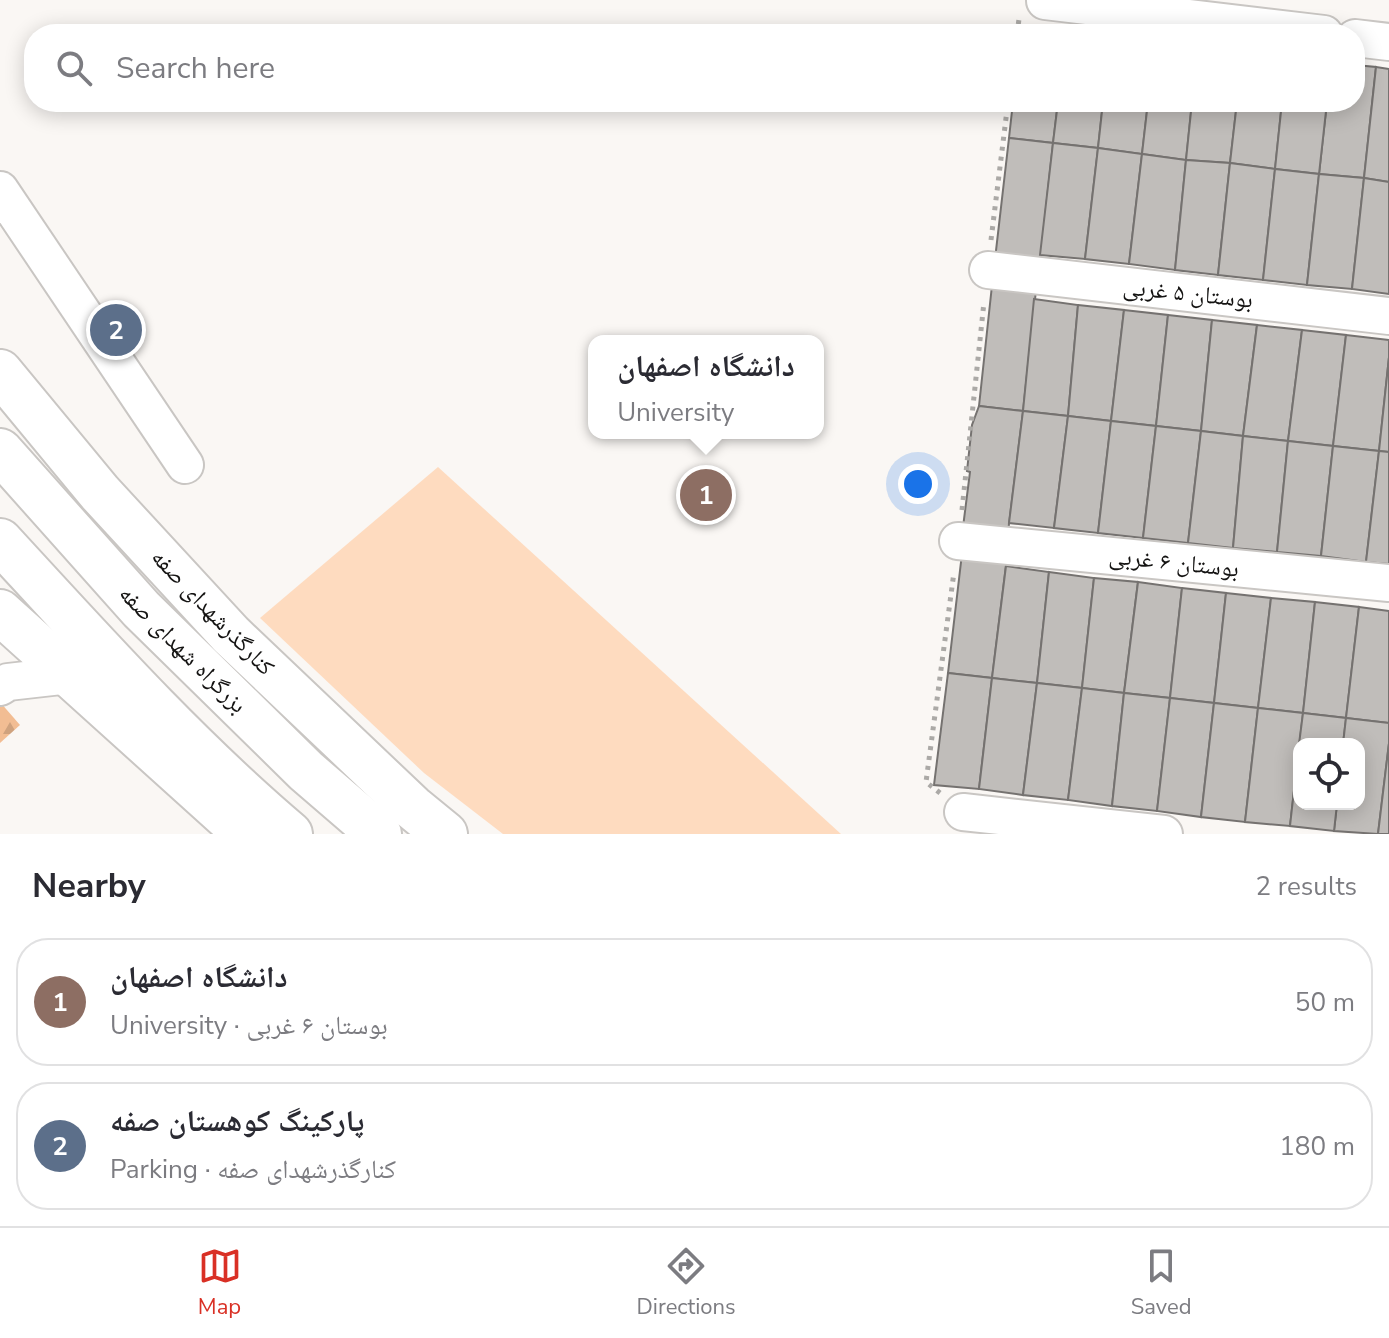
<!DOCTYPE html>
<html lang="en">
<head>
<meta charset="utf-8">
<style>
	:root { --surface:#fff; --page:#f2f2f3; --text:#2b2b33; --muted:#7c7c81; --line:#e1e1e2; --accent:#d93025 }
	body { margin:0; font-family:"Nunito Sans","Noto Naskh Arabic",sans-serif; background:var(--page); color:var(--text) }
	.controls { position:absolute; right:24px; bottom:24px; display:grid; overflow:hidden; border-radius:16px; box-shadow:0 4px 20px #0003 }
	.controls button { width:72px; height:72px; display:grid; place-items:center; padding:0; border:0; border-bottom:2px solid var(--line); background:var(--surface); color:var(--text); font:40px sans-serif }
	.you { position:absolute; left:918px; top:484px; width:28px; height:28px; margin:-20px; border:6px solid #fff; border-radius:50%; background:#1a73e8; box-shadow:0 0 0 12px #1a73e833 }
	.badge { display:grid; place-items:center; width:52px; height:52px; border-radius:50%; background:var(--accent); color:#fff; font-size:26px; font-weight:700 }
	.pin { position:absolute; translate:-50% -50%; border:4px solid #fff; box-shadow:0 2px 8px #0006 }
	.popup { position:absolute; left:588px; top:335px; width:236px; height:104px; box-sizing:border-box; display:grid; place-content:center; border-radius:16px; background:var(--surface); filter:drop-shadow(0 2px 6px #0005); font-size:26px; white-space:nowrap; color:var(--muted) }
	.popup b { font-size:30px; color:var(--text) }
	.popup::after { content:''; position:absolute; left:50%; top:100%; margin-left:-16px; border:16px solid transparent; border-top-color:var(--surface) }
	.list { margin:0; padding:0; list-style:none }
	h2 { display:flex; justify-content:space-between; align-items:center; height:104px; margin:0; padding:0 32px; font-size:34px }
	h2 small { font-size:26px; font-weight:400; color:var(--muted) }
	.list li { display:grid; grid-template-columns:52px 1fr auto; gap:24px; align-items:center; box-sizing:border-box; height:128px; margin:0 16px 16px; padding:0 16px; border:2px solid var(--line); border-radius:32px }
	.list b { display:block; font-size:30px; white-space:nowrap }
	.list p { margin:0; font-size:26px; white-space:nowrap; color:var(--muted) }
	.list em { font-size:26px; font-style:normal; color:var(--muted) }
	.icon { flex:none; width:44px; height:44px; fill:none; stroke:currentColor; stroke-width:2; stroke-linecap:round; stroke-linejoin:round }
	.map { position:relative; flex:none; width:1389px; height:834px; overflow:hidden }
	.search { position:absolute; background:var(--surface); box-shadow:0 4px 20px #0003; left:24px; right:24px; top:24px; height:88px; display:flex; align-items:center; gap:20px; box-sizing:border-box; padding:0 28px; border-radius:32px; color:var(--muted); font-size:30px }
	.sheet { height:392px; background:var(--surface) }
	nav { display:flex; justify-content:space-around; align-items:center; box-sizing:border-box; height:112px; border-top:2px solid var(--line); background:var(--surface); font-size:22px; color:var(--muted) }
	nav a { display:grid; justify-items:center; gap:4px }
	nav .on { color:var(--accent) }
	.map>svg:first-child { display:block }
	.forest { fill:url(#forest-firs) }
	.park { fill:#fedbbf }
	.building { fill:#c0bdba; stroke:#757270; stroke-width:2 }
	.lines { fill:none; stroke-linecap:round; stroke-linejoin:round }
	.minor-casing { stroke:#c9c6c3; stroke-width:40 }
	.major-casing { stroke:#c9c6c3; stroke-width:48 }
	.highway-casing { stroke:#c9c6c3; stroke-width:48 }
	.path { stroke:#aba9a6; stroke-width:5; stroke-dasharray:4 6; stroke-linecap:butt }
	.minor { stroke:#fff; stroke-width:36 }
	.major { stroke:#fff; stroke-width:44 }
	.highway { stroke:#fff; stroke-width:44 }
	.labels { text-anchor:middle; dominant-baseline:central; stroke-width:6; stroke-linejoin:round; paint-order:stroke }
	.street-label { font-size:24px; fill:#141312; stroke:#fff }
</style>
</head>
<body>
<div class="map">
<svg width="1389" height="834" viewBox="0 0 1389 834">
	<defs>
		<pattern id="forest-firs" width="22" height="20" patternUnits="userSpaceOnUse" patternTransform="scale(2)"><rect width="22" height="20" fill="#f2bd93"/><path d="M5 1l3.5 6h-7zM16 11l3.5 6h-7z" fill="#cfa27e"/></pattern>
	</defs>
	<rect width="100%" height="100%" fill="#faf7f4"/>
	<path class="forest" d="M0,702L20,725L0,743Z"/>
	<path class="park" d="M438,467L841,834H503L424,773L260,618Z"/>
	<g class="building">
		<path d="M1021,27L1066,32V34H1020Z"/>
		<path d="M1355,65L1376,67L1364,178L1319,174L1327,102H1355Z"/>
		<path d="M1376,67L1389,69V182L1364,178Z"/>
		<path d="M1013,102H1058L1053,143L1009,138Z"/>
		<path d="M1058,102H1103L1098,148L1053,143Z"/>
		<path d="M1103,102H1148L1142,154L1098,148Z"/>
		<path d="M1148,102H1192L1186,160L1142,154Z"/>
		<path d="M1192,102H1237L1230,163L1186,160Z"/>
		<path d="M1237,102H1282L1275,169L1230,163Z"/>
		<path d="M1282,102H1327L1319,174L1275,169Z"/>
		<path d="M1009,138L1053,143L1039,272L994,268Z"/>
		<path d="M1053,143L1098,148L1085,259L1040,255Z"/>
		<path d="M1098,148L1142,154L1129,264L1085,259Z"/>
		<path d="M1142,154L1186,160L1175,270L1129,264Z"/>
		<path d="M1186,160L1230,163L1218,275L1175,270Z"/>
		<path d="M1230,163L1275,169L1263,280L1218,275Z"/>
		<path d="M1275,169L1319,174L1307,285L1263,280Z"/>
		<path d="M1319,174L1364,178L1352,289L1307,285Z"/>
		<path d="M1364,178L1389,182V294L1352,289Z"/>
		<path d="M993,276L1037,281L1023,411L979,406Z"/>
		<path d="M1034,299L1078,305L1068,416L1023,411Z"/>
		<path d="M1078,305L1124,310L1111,421L1068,416Z"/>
		<path d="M1124,310L1168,315L1156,426L1111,421Z"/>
		<path d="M1168,315L1212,320L1201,431L1156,426Z"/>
		<path d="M1212,320L1257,325L1243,436L1201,431Z"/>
		<path d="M1257,325L1302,330L1288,441L1243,436Z"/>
		<path d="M1302,330L1346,335L1333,446L1288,441Z"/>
		<path d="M1346,335L1389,340V357L1379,451L1333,446Z"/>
		<path d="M1389,357V452L1379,451Z"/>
		<path d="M979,406L1023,411L1007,540L962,535L970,472L967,471L972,425Z"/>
		<path d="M1023,411L1068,416L1054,528L1009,523Z"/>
		<path d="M1068,416L1111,421L1098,533L1054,528Z"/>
		<path d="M1111,421L1156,426L1143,538L1098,533Z"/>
		<path d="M1156,426L1201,431L1188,543L1143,538Z"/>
		<path d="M1201,431L1243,436L1233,548L1188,543Z"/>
		<path d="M1243,436L1288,441L1277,552L1233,548Z"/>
		<path d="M1288,441L1333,446L1321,556L1277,552Z"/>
		<path d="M1333,446L1379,451L1366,562L1321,556Z"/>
		<path d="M1379,451L1389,452V564L1366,562Z"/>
		<path d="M963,545L1008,549L992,678L948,673Z"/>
		<path d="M1006,566L1049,572L1037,683L992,678Z"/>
		<path d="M1049,572L1094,578L1082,688L1037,683Z"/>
		<path d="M1094,578L1138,582L1124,693L1082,688Z"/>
		<path d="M1138,582L1182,588L1170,698L1124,693Z"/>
		<path d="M1182,588L1226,593L1214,703L1170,698Z"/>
		<path d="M1226,593L1271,598L1258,708L1214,703Z"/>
		<path d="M1271,598L1315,602L1303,713L1258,708Z"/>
		<path d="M1315,602L1359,607L1346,718L1303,713Z"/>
		<path d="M1359,607L1389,611V723L1346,718Z"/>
		<path d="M948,673L992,678L979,789L934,785Z"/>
		<path d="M992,678L1037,683L1023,795L979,789Z"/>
		<path d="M1037,683L1082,688L1068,800L1023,795Z"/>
		<path d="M1082,688L1124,693L1112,806L1068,800Z"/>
		<path d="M1124,693L1170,698L1157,811L1112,806Z"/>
		<path d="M1170,698L1214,703L1201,817L1157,811Z"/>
		<path d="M1214,703L1258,708L1245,822L1201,817Z"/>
		<path d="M1258,708L1303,713L1290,826L1245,822Z"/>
		<path d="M1303,713L1346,718L1343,744H1299Z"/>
		<path d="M1346,718L1389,723V743L1378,834L1334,831L1337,804H1359V744H1343Z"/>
		<path d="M1389,743V834H1378Z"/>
		<path d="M1299,745V804H1337L1334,831L1290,826Z"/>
	</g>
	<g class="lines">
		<g class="minor-casing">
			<g id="minor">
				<path d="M1045,0V1L1324,34"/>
				<path d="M1355,38L1389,42"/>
				<path d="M0,190L185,465"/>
				<path d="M988,270L1389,316"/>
				<path d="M958,541L1389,583"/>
				<path d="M0,687L8,682L70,675"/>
				<path d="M963,812L1164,834"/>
			</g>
		</g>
		<g class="major-casing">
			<g id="major">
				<path d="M0,372L100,493L231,635L412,807L445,834"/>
				<path d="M0,612L246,834"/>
			</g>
		</g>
		<g class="highway-casing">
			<g id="highway">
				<path d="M0,451L141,609L306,771L379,834"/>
				<path d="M0,541C93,642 185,745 290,834"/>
			</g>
		</g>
		<g class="path">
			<path d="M1017,34L1019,19"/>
			<path d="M991,240L1008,102"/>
			<path d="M962,510L984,302"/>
			<path d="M940,793L926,782L954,572"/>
		</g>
		<use href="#minor" class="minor"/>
		<use href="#major" class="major"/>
		<use href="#highway" class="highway"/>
	</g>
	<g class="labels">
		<g class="street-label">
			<text transform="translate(1188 293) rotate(6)">بوستان ۵ غربی</text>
			<text transform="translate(1174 562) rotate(6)">بوستان ۶ غربی</text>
			<text transform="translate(213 612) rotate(46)">کنارگذرشهدای صفه</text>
			<text transform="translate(183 649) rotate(45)">بزرگراه شهدای صفه</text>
		</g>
	</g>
</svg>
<div class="controls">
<button><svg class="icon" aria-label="locate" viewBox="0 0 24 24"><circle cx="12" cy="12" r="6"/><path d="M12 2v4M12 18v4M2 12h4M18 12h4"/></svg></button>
</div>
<div class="you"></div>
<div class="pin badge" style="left:706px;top:495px;background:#8d6e63">1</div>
<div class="popup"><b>دانشگاه اصفهان</b>University</div>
<div class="pin badge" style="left:116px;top:330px;background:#5c6f8a">2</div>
<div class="search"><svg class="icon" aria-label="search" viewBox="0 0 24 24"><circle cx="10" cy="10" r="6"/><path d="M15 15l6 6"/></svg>Search here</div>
</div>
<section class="sheet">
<h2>Nearby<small>2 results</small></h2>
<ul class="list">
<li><span class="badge" style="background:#8d6e63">1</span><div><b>دانشگاه اصفهان</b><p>University · بوستان ۶ غربی</p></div><em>50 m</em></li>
<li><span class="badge" style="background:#5c6f8a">2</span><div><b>پارکینگ کوهستان صفه</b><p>Parking · کنارگذرشهدای صفه</p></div><em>180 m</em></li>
</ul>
</section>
<nav>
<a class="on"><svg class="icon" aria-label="map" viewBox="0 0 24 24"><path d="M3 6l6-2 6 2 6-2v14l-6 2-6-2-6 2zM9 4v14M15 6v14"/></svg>Map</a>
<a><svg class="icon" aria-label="directions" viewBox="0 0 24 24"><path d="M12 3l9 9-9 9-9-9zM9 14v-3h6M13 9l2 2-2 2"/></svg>Directions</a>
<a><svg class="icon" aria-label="saved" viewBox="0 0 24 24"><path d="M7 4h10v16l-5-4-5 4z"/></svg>Saved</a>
</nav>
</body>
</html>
